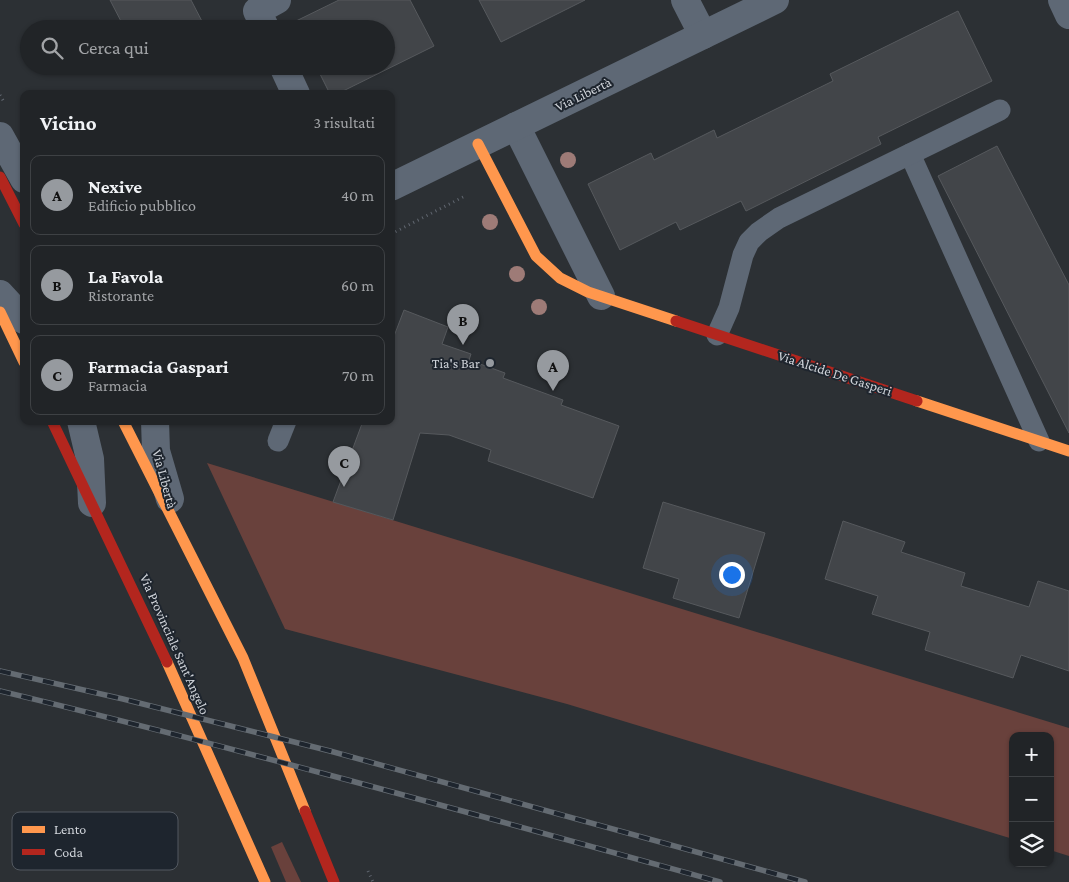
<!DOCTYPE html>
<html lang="it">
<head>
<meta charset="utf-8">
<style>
	:root { --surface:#212427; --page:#2d3033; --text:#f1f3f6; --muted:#a2a4a7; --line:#3e4144; --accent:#969a9f }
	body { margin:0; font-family:"Crimson Pro",serif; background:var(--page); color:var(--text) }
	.controls { position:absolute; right:15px; bottom:15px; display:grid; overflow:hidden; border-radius:10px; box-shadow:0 1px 4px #0004 }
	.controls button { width:45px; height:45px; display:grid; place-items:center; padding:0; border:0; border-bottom:1px solid var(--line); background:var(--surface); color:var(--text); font:25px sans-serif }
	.you { position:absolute; left:731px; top:574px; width:18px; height:18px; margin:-12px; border:4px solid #fff; border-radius:50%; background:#1a73e8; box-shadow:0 0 0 8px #1a73e833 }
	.badge { display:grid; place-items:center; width:32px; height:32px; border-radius:50%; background:var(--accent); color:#111; font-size:16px; font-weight:700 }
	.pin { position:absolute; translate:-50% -41px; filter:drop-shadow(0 1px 2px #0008) }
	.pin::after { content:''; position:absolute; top:26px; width:18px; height:15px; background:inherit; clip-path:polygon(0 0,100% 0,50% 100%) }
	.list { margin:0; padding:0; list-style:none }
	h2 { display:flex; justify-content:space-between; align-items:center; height:65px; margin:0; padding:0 20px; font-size:21px }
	h2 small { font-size:16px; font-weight:400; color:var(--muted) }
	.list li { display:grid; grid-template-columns:32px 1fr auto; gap:15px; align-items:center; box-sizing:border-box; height:80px; margin:0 10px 10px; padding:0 10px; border:1px solid var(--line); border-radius:10px }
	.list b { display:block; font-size:19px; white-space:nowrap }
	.list p { margin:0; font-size:16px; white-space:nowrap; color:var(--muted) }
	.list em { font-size:16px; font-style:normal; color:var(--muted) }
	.icon { flex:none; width:28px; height:28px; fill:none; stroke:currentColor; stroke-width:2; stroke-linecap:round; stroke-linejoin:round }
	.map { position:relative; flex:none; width:1069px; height:882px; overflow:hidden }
	.search { position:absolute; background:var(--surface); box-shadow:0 1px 4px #0004; left:20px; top:20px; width:375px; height:55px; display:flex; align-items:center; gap:12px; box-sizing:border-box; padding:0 18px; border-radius:28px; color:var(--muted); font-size:19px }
	.panel { position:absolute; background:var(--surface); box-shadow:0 1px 4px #0004; left:20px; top:90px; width:375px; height:335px; border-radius:10px }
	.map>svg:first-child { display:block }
	.green { fill:#69413c }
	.building { fill:#424549; stroke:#56595d }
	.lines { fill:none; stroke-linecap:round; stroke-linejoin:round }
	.path { stroke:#616770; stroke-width:3; stroke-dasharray:1 4; stroke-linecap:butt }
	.lane { stroke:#5e6875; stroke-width:21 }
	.street { stroke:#5e6875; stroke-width:28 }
	.slow { stroke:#ff974d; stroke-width:11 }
	.jam { stroke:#b3261e; stroke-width:11 }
	.rail-casing { stroke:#646b72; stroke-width:5.5 }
	.rail { stroke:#1e252e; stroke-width:4; stroke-dasharray:11; stroke-linecap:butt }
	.tree { fill:#9e7b77 }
	.poi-dot { fill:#969a9f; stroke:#1e252e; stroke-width:2 }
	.labels { text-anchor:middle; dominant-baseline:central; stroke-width:4; stroke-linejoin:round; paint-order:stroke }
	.street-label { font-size:14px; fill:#cfd3d9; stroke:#1e252e }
	.poi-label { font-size:14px; fill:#cfd3d9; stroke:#1e252e; text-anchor:end }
	.key { fill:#1e252e; stroke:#535961; stroke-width:1 }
	.key-label { font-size:14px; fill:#cfd3d9 }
</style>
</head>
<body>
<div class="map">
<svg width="1069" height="882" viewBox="0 0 1069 882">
	<rect width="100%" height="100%" fill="#2c3034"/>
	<g class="green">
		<path d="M207,463L1069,728V856L1050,850V736H1013V839L567,704L285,629Z"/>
		<path d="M282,842L301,882H286L271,847Z"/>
	</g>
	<g class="building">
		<path d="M110,0H191L206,29H125Z"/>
		<path d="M339,0H410L434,46L337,94H330L316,66H386V29H297L294,22Z"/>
		<path d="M479,0H585L501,42Z"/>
		<path d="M958,11L992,81L878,137L881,144L746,211L741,201L680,230L676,222L620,250L588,184L651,153L654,160L714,130L717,138L833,81L830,74Z"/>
		<path d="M997,146L1069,285V433L938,176Z"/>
		<path d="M404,310L448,327L442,344L471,354L469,360L505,373L503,378L563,400L561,405L619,426L593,498L488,461L491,450L449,435L420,433L393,520L333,502L363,421H391V344Z"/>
		<path d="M663,502L765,533L739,618L673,598L679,579L643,568Z"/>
		<path d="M843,521L905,542L901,552L965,573L961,586L1029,607L1038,581L1069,591V671L1021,655L1013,678L925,650L930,632L872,614L878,596L825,579Z"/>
	</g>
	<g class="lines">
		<g class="path">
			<path d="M0,95L4,102"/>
			<path d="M391,234L465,196L464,195"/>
			<path d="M368,871L373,882"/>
		</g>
		<g class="lane">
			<path d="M910,154L1039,441"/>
			<path d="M717,335L729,308L743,255L749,242L759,232L779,218L1000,110"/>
			<path d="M278,441L286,421"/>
		</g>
		<g class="street">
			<path d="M685,0L703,35"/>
			<path d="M1062,0L1069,15"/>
			<path d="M266,29L257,11L277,0"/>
			<path d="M283,66L296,94"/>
			<path d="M516,126L601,296"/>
			<path d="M0,136L24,179"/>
			<path d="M391,187L775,0"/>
			<path d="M0,294L24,320"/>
			<path d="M81,421L90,459L92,503"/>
			<path d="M155,421L156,451L170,499"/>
		</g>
		<g class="slow">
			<path d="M478,144L536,256L560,278L588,292L676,321"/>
			<path d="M0,312L24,362"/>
			<path d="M917,401L1069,451"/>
			<path d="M123,421L243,658L305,811"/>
			<path d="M167,662L265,882"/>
		</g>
		<g class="jam">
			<path d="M0,177L24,224"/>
			<path d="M676,321L917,401"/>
			<path d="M52,421L167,662"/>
			<path d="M305,811L334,882"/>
		</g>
		<g class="rail-casing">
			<g id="rail">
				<path d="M0,671L123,699L330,751L805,882"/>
				<path d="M0,691C241,749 481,816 720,882"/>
			</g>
		</g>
		<use href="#rail" class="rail"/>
	</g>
	<g class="tree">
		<circle cx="568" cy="160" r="8"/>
		<circle cx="490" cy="222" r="8"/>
		<circle cx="517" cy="274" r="8"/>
		<circle cx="539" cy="307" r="8"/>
	</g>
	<circle class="poi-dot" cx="490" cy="363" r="5"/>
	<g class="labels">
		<g class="street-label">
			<text transform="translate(583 94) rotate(-26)">Via Libertà</text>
			<text transform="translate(835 373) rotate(18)">Via Alcide De Gasperi</text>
			<text transform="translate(165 479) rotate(75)">Via Libertà</text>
			<text transform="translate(175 644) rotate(66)">Via Provinciale Sant'Angelo</text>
		</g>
		<g class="poi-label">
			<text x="480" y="363">Tia's Bar</text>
		</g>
	</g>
	<rect x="12" y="812" width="166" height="58" rx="8" class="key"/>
	<rect x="22" y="826" width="23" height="7" fill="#ff974d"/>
	<rect x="22" y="849" width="23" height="6" fill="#b3261e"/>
	<g class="key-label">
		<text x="54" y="834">Lento</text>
		<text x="54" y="857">Coda</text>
	</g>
</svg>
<div class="controls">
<button>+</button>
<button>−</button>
<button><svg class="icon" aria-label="layers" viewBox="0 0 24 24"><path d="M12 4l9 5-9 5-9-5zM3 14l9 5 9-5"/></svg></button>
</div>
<div class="you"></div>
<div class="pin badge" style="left:553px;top:391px">A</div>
<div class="pin badge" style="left:463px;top:345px">B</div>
<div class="pin badge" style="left:344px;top:487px">C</div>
<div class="search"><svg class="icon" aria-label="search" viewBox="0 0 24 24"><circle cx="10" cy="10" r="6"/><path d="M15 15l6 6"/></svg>Cerca qui</div>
<section class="panel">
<h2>Vicino<small>3 risultati</small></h2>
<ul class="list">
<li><span class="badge">A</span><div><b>Nexive</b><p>Edificio pubblico</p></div><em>40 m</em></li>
<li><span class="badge">B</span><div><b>La Favola</b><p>Ristorante</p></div><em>60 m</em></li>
<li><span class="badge">C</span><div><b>Farmacia Gaspari</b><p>Farmacia</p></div><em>70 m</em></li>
</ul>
</section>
</div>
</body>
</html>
